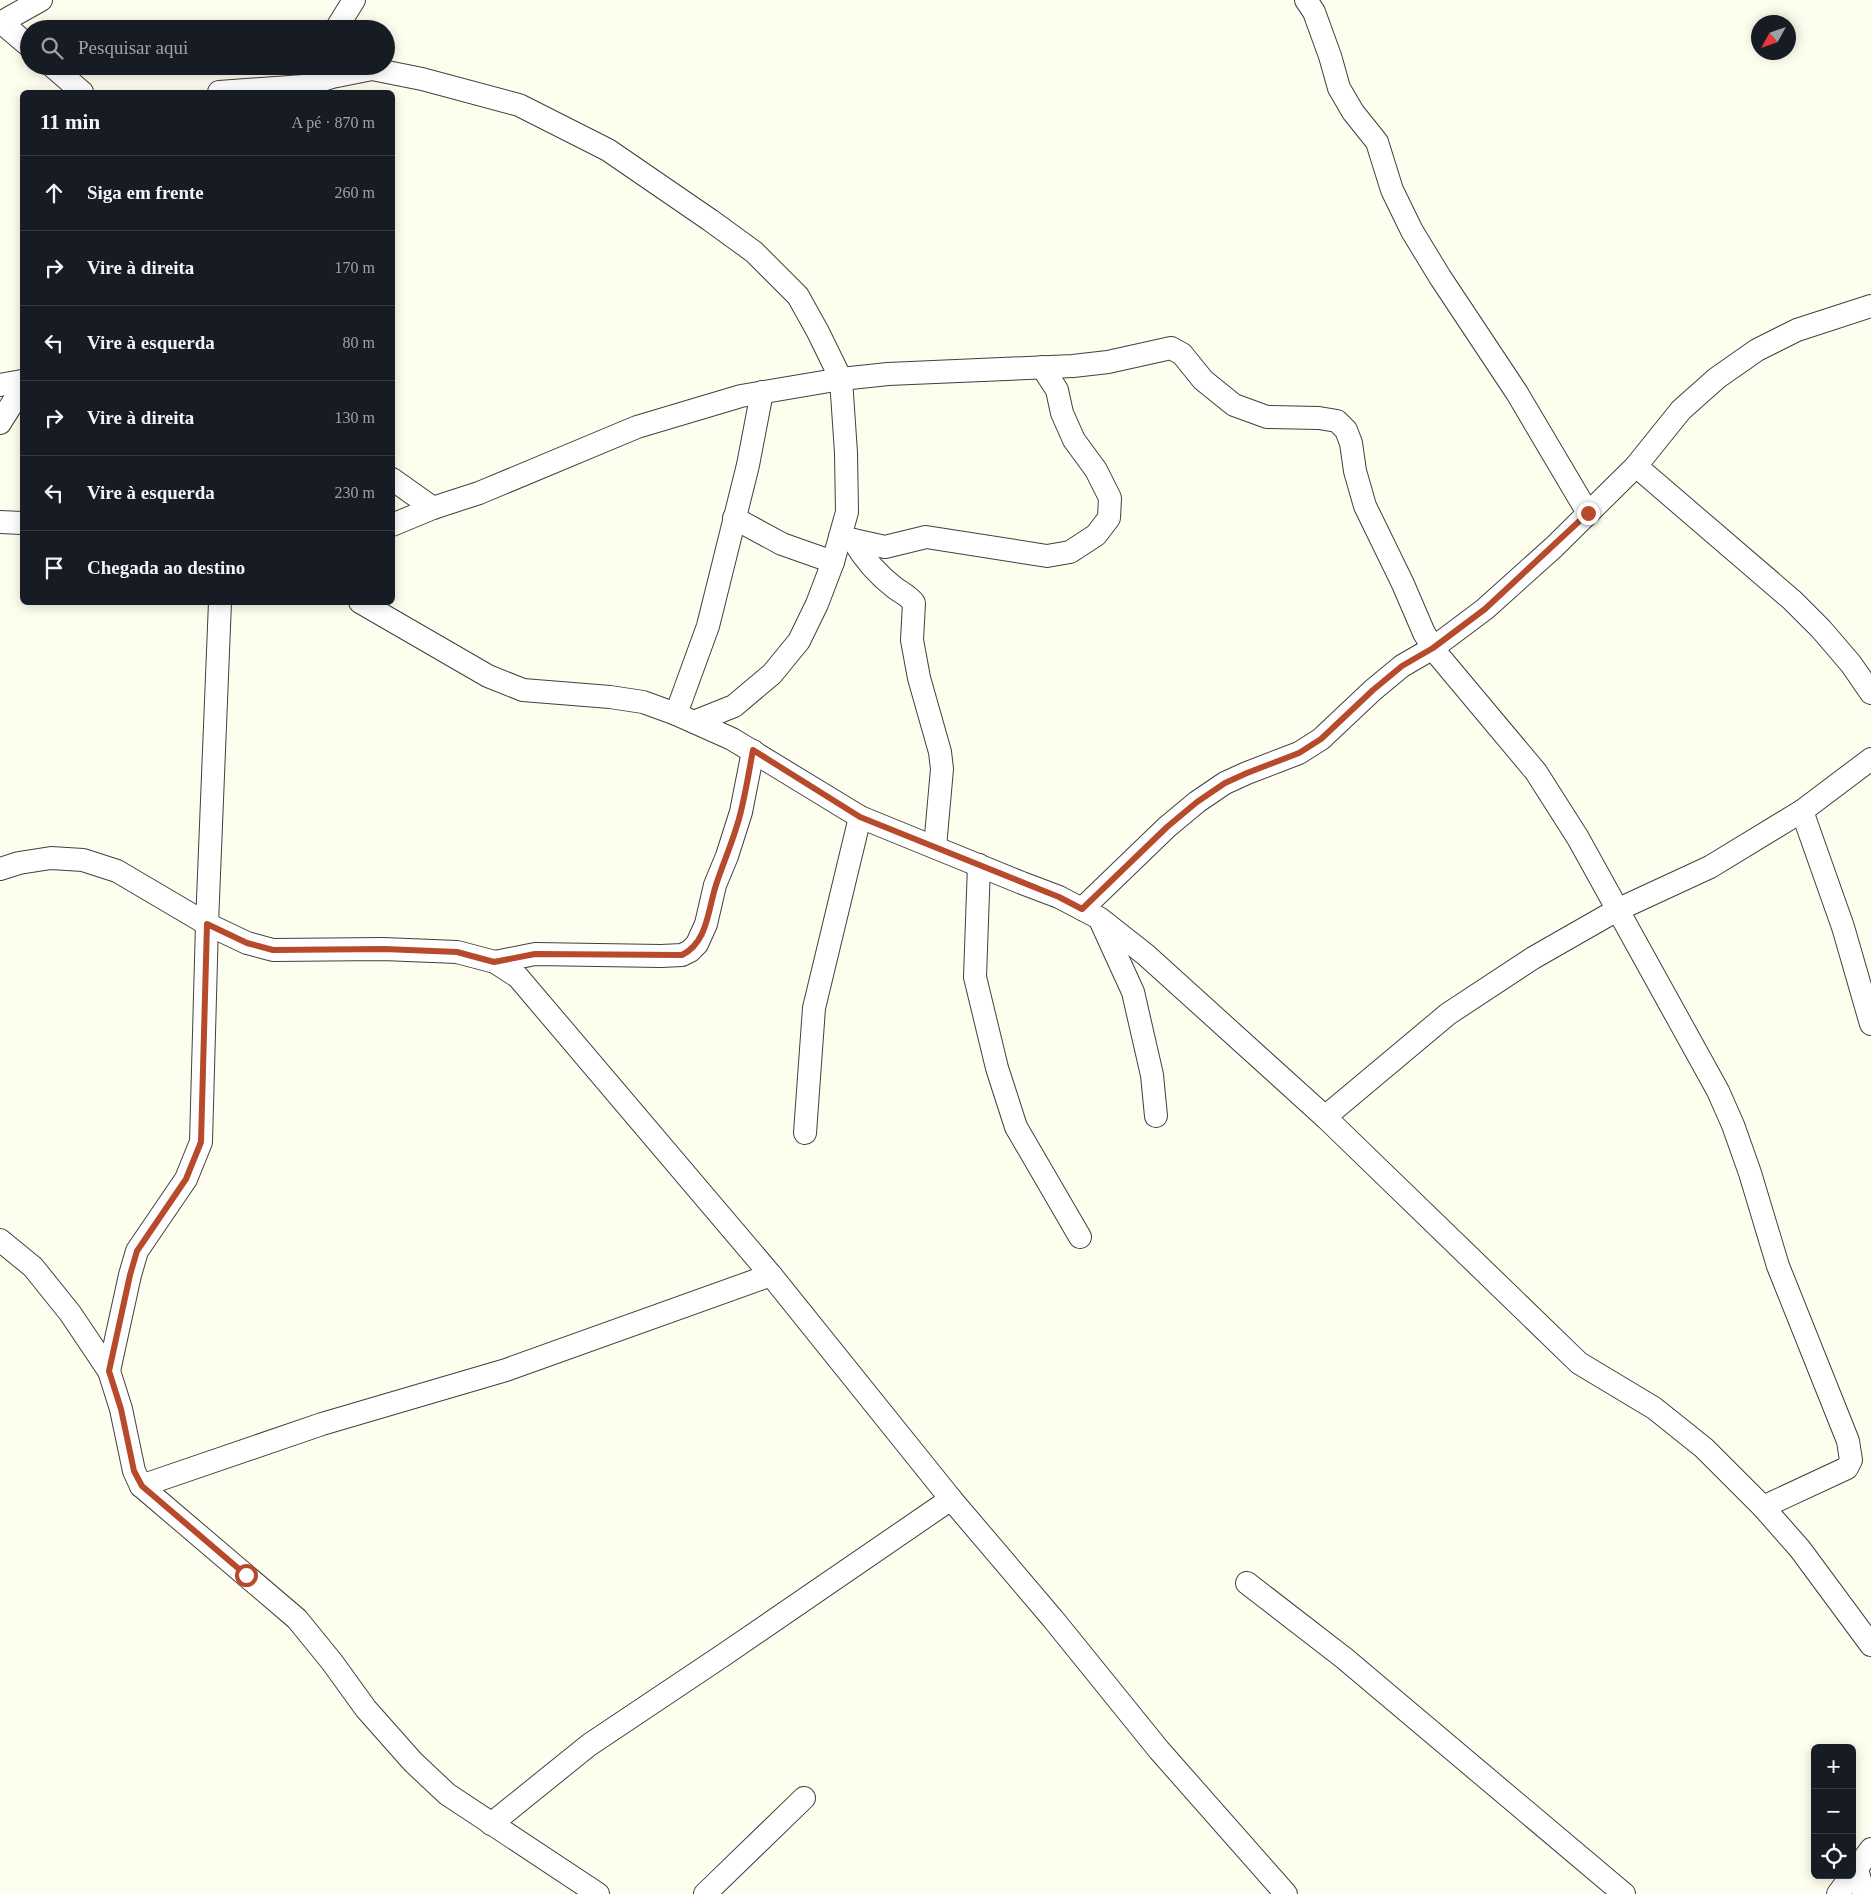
<!DOCTYPE html>
<html lang="pt">
<head>
<meta charset="utf-8">
<style>
	:root { --surface:#171b24; --page:#242831; --text:#f1f3f6; --muted:#9ea1a6; --line:#363941 }
	body { margin:0; font-family:Georgia,serif; background:var(--page); color:var(--text) }
	.controls { position:absolute; right:15px; bottom:15px; display:grid; overflow:hidden; border-radius:8px; box-shadow:0 2px 12px #0003 }
	.controls button { width:45px; height:45px; display:grid; place-items:center; padding:0; border:0; border-bottom:1px solid var(--line); background:var(--surface); color:var(--text); font:25px sans-serif }
	.compass { position:absolute; left:1751px; top:15px; width:45px; height:45px; border-radius:50%; background:var(--surface); box-shadow:0 2px 12px #0003; rotate:230deg }
	.stop { position:absolute; width:15px; height:15px; margin:-11px; border:4px solid #b64a2b; border-radius:50%; background:#fff }
	.stop.end { background:#b64a2b; border-color:#fff; box-shadow:0 1px 5px #0008 }
	.list { margin:0; padding:0; list-style:none }
	h2 { display:flex; justify-content:space-between; align-items:center; height:65px; margin:0; padding:0 20px; font-size:21px }
	h2 small { font-size:16px; font-weight:400; color:var(--muted) }
	.list li { display:grid; grid-template-columns:32px 1fr auto; gap:15px; align-items:center; box-sizing:border-box; height:75px; padding:0 20px; border-top:1px solid var(--line) }
	.list b { display:block; font-size:19px; white-space:nowrap }
	.list em { font-size:16px; font-style:normal; color:var(--muted) }
	.icon { flex:none; width:28px; height:28px; fill:none; stroke:currentColor; stroke-width:2; stroke-linecap:round; stroke-linejoin:round }
	.map { position:relative; flex:none; width:1871px; height:1894px; overflow:hidden }
	.search { position:absolute; background:var(--surface); box-shadow:0 2px 12px #0003; left:20px; top:20px; width:375px; height:55px; display:flex; align-items:center; gap:12px; box-sizing:border-box; padding:0 18px; border-radius:28px; color:var(--muted); font-size:19px }
	.panel { position:absolute; background:var(--surface); box-shadow:0 2px 12px #0003; left:20px; top:90px; width:375px; height:515px; border-radius:8px }
	.map>svg:first-child { display:block }
	.lines { fill:none; stroke-linecap:round; stroke-linejoin:round }
	.minor-casing { stroke:#404040; stroke-width:24 }
	.minor { stroke:#fff; stroke-width:22 }
	.route { stroke:#b64a2b; stroke-width:6 }
</style>
</head>
<body>
<div class="map">
<svg width="1871" height="1894" viewBox="0 0 1871 1894">
	<rect width="100%" height="100%" fill="#fdfeed"/>
	<g class="lines">
		<g class="minor-casing">
			<g id="minor">
				<path d="M1306,0L1314,12L1330,56L1339,88L1353,112L1377,142L1392,190L1412,231L1440,277L1517,393L1588,513"/>
				<path d="M1,22L29,46"/>
				<path d="M0,23L41,0"/>
				<path d="M336,29L354,0"/>
				<path d="M52,66L82,92"/>
				<path d="M219,92L303,86L332,77L372,69L422,79L519,105L608,150L710,220L754,252L798,296L818,332L841,379L846,453L847,512L833,562L817,604L799,641L772,674L734,706L694,722"/>
				<path d="M0,385L22,381"/>
				<path d="M0,423L22,388"/>
				<path d="M1636,466L1792,600L1821,629L1851,664L1871,693"/>
				<path d="M392,479L433,508"/>
				<path d="M734,518L782,544L833,562"/>
				<path d="M0,522L22,523"/>
				<path d="M392,525L433,508L479,493L637,427L741,396L841,379L888,374L1073,366L1108,362L1171,348L1182,354L1203,380L1234,405L1267,417L1319,418L1337,421L1346,430L1351,443L1355,471L1365,506L1403,584L1424,633L1438,655L1536,772L1578,838L1718,1091L1733,1125L1750,1173L1778,1266L1848,1441L1851,1460L1847,1468L1763,1507"/>
				<path d="M840,537L885,547L926,537L1047,556L1070,552L1096,535L1109,518L1110,498L1096,470L1074,440L1062,413L1057,390L1042,367"/>
				<path d="M853,540C864,559 878,575 895,588C902,593 910,597 914,603L912,640L919,678L940,752L942,769L935,847"/>
				<path d="M360,602L488,676L523,690L610,697L643,702L676,714L732,739L860,817L1022,883L1059,897L1099,918L1146,955L1325,1117L1579,1363L1654,1408L1704,1448L1763,1507L1800,1549L1871,1645"/>
				<path d="M676,714L708,626L748,465L762,392"/>
				<path d="M1802,811L1843,927L1871,1024"/>
				<path d="M979,865L975,977L997,1068L1016,1127L1080,1237"/>
				<path d="M0,869L19,863L51,858L83,860L117,871L207,924L247,943L273,950L383,949L457,952L495,962L518,977L771,1275L951,1499L1053,1619L1159,1750L1286,1894"/>
				<path d="M1082,909L1167,827L1197,802L1225,783L1247,773L1299,753L1321,739L1373,690L1402,666L1433,648L1485,609L1554,547L1636,466L1681,410L1717,378L1757,350L1797,330L1871,306"/>
				<path d="M1101,922L1133,992L1152,1075L1156,1116"/>
				<path d="M495,962L535,954L661,956L682,955L690,951L697,944L706,924L715,885L727,856L741,812L753,751"/>
				<path d="M1325,1117L1448,1014L1533,958L1617,910L1710,867L1802,811L1871,759"/>
				<path d="M805,1133L814,1008L860,817"/>
				<path d="M0,1240L33,1267L70,1313L109,1371L121,1409L134,1471L141,1486L297,1619L332,1662L366,1709L413,1762L447,1794L598,1894"/>
				<path d="M109,1371L130,1275L137,1251L186,1179L201,1142L207,924L220,602"/>
				<path d="M141,1486L322,1424L506,1370L771,1275"/>
				<path d="M1247,1583L1344,1658L1624,1894"/>
				<path d="M491,1824L589,1745L725,1654L951,1499"/>
				<path d="M1857,1869L1864,1894"/>
				<path d="M705,1894L804,1798"/>
				<path d="M1838,1894L1871,1849"/>
			</g>
		</g>
		<use href="#minor" class="minor"/>
	</g>
	<g class="lines">
		<path class="route" d="M246,1575L142,1486L134,1471L121,1409L109,1371L130,1275L137,1251L186,1179L201,1142L207,924L247,943L273,950L384,949L457,952L494,962L535,954L682,955C708,942 708,909 716,885C724,860 735,837 741,811C746,791 749,771 753,750L860,817L1059,897L1082,909L1167,827L1197,802L1225,783L1247,773L1299,753L1321,739L1373,690L1402,666L1433,648L1485,609L1588,513"/>
	</g>
</svg>
<div class="controls">
<button>+</button>
<button>−</button>
<button><svg class="icon" aria-label="locate" viewBox="0 0 24 24"><circle cx="12" cy="12" r="6"/><path d="M12 2v4M12 18v4M2 12h4M18 12h4"/></svg></button>
</div>
<svg class="compass" viewBox="-18 -18 36 36"><path d="M0-13l5 13h-10z" fill="#e53935"/><path d="M0 13l5-13h-10z" fill="#9ea1a6"/></svg>
<div class="stop" style="left:246px;top:1575px"></div>
<div class="stop end" style="left:1588px;top:513px"></div>
<div class="search"><svg class="icon" aria-label="search" viewBox="0 0 24 24"><circle cx="10" cy="10" r="6"/><path d="M15 15l6 6"/></svg>Pesquisar aqui</div>
<section class="panel">
<h2>11 min<small>A pé · 870 m</small></h2>
<ul class="list">
<li><svg class="icon" aria-label="ahead" viewBox="0 0 24 24"><path d="M12 20V5M6 11l6-6 6 6"/></svg><div><b>Siga em frente</b></div><em>260 m</em></li>
<li><svg class="icon" aria-label="right" viewBox="0 0 24 24"><path d="M7 20v-9h11M14 6l5 5-5 5"/></svg><div><b>Vire à direita</b></div><em>170 m</em></li>
<li><svg class="icon" aria-label="left" viewBox="0 0 24 24"><path d="M17 20v-9H6M10 6l-5 5 5 5"/></svg><div><b>Vire à esquerda</b></div><em>80 m</em></li>
<li><svg class="icon" aria-label="right" viewBox="0 0 24 24"><path d="M7 20v-9h11M14 6l5 5-5 5"/></svg><div><b>Vire à direita</b></div><em>130 m</em></li>
<li><svg class="icon" aria-label="left" viewBox="0 0 24 24"><path d="M17 20v-9H6M10 6l-5 5 5 5"/></svg><div><b>Vire à esquerda</b></div><em>230 m</em></li>
<li><svg class="icon" aria-label="arrive" viewBox="0 0 24 24"><path d="M6 21V4h12l-3 4 3 4H6"/></svg><div><b>Chegada ao destino</b></div></li>
</ul>
</section>
</div>
</body>
</html>
